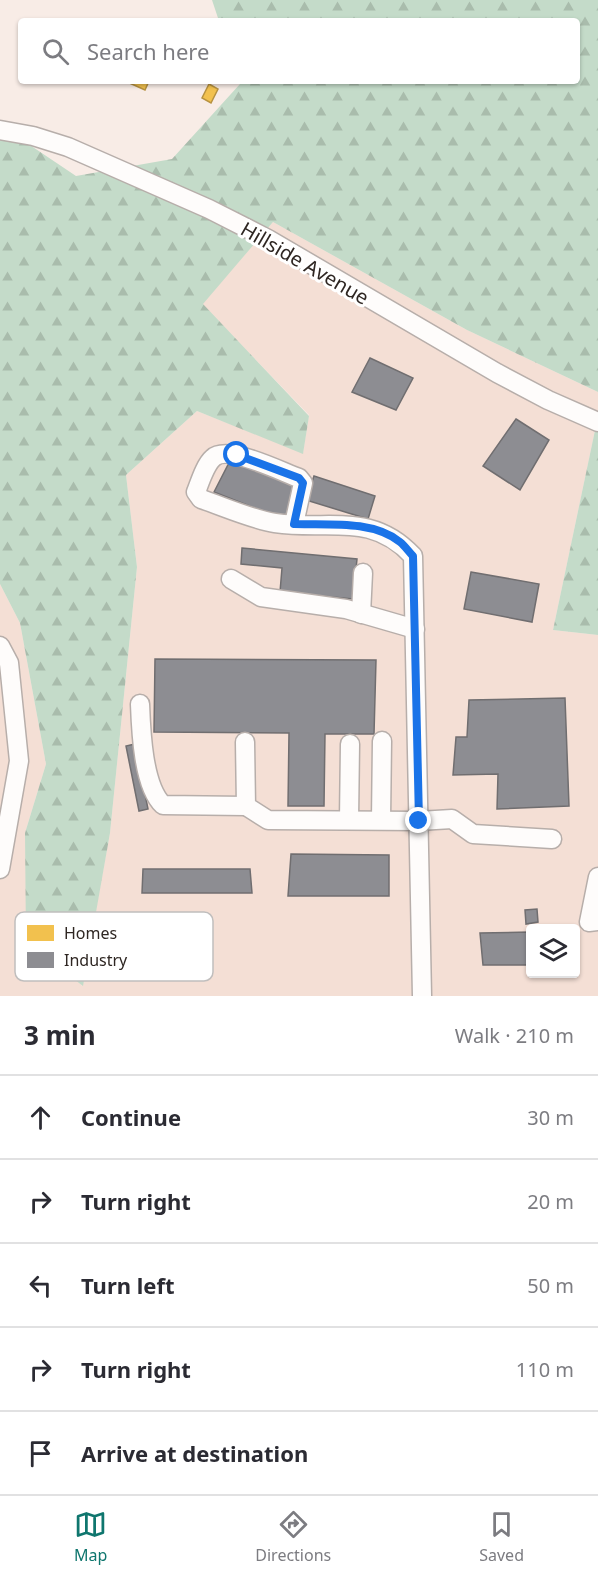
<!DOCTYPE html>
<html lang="en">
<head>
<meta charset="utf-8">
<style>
	:root { --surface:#fff; --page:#f7f7f7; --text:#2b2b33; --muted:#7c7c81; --line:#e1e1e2; --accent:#0f766e }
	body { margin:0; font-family:"Noto Sans",sans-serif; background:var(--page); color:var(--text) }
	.controls { position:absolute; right:18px; bottom:18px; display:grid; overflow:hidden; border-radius:6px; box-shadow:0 2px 4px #0004 }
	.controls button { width:54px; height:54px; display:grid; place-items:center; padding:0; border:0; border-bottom:2px solid var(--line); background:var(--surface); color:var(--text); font:30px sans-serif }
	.stop { position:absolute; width:18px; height:18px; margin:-14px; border:4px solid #1a73e8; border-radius:50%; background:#fff }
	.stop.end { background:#1a73e8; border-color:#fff; box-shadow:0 2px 6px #0008 }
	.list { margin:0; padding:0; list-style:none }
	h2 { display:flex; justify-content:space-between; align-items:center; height:78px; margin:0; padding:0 24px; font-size:26px }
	h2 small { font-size:20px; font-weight:400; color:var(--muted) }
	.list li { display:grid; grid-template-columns:39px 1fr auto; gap:18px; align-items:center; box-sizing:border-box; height:84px; padding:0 24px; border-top:2px solid var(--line) }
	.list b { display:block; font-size:22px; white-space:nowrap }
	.list em { font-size:20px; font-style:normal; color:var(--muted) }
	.icon { flex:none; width:33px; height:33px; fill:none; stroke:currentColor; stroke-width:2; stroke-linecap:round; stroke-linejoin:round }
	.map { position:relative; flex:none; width:598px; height:996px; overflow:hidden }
	.search { position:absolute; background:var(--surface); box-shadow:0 2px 4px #0004; left:18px; right:18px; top:18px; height:66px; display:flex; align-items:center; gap:15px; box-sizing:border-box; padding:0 21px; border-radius:6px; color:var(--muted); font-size:22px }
	.sheet { height:498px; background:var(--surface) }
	nav { display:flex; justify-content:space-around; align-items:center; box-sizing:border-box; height:84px; border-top:2px solid var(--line); background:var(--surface); font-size:16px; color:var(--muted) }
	nav a { display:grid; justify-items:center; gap:3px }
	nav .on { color:var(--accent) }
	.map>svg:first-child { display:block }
	.built { fill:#f4dfd5; fill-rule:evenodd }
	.forest { fill:url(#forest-firs) }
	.homes { fill:#f2c14e; stroke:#b79241; stroke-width:1.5 }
	.industry { fill:#8d8d92; stroke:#706e70; stroke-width:1.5 }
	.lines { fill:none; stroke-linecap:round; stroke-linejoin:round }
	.minor-casing { stroke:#b7aeaa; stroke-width:21 }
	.minor { stroke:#fefcfb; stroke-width:18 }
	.route { stroke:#1a73e8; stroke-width:8 }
	.labels { text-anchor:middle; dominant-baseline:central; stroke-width:6; stroke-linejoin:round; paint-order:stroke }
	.street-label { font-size:20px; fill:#2e2622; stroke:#fff }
	.key { fill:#fff; stroke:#c0bebd; stroke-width:1.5 }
	.key-label { font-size:16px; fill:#2e2622 }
</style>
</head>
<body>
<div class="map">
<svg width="598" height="996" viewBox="0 0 598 996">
	<defs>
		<pattern id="forest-firs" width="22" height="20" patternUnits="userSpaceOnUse" patternTransform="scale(1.5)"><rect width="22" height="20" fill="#c4dbc9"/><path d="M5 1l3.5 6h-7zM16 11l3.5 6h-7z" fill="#a9bcac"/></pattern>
	</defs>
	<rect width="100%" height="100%" fill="#f8ece6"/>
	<path class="built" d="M273,222L467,330L598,392V416L553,630L598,635V996H0V584L20,623L46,764L25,833L82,986L110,833L137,567L126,475L197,411L303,453L309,415L202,304ZM530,928H576V974H530Z"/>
	<g class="forest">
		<path d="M212,0H598V392L467,330L273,222L203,304L309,416L303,454L197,411L126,475L137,567L110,833L83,986L26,943L25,833L46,764L20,623L0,584V125L76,176L172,159L240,84V81H577V21H219Z"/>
		<path d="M598,416V635L553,630Z"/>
	</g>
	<g class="homes">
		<path d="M125,81H149L145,90Z"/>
		<path d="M209,84L218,89L211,103L202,98Z"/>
	</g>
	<g class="industry">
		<path d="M370,358L413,378L396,410L352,392Z"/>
		<path d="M516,419L549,440L520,490L483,466Z"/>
		<path d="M233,455L300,484L285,520L214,492Z"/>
		<path d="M314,476L375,496L368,519L306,500Z"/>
		<path d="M242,548L357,559L353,599L280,592L282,568L241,564Z"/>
		<path d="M471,572L539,584L532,622L464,609Z"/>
		<path d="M155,659L376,660L374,734H325L324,806H288L289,733L154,732Z"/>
		<path d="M565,698L569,806L497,809L498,774L453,775L456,737H467L469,700Z"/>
		<path d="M135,744L148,809L139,811L126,746Z"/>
		<path d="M291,854L389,855V896H288Z"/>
		<path d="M143,869H250L252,893H142Z"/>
		<path d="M537,909L538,922L526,924L525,910Z"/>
		<path d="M530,932V965H483L480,933Z"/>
	</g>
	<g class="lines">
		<g class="minor-casing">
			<g id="minor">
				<path d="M0,130L33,136L68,147L209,209L268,239L497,373L548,400L598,422"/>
				<path d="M294,524L303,483L299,478C282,472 227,444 213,458C205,465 200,482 196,492L201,499C222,506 254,520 275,523C329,531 371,511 413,556L422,996"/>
				<path d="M231,579L261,597L346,609L415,629"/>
				<path d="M361,614L363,573"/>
				<path d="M0,646L9,663L19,761L0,869"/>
				<path d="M140,704C141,731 143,786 163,805L246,806"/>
				<path d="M245,742L246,806L268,820L419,821L452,819L473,834L552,839"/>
				<path d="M349,820L350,744"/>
				<path d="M381,820L382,741"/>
				<path d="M598,877L589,922L598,921"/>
			</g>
		</g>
		<use href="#minor" class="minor"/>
	</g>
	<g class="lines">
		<path class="route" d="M237,455L299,478L303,483L294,524C328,525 373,520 400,542C405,546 409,552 413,556L419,821"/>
	</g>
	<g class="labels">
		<g class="street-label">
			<text transform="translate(305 263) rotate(30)">Hillside Avenue</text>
		</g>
	</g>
	<rect x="15" y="912" width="198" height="69" rx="9" class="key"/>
	<rect x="27" y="925" width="27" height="16" fill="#f2c14e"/>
	<rect x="27" y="952" width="27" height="16" fill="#8d8d92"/>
	<g class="key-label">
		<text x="64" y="939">Homes</text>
		<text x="64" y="966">Industry</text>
	</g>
</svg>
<div class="controls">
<button><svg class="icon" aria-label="layers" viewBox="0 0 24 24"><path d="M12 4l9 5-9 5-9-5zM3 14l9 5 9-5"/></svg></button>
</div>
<div class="stop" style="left:237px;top:455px"></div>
<div class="stop end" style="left:419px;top:821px"></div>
<div class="search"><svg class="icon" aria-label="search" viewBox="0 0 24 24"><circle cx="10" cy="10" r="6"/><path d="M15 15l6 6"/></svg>Search here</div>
</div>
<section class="sheet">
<h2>3 min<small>Walk · 210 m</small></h2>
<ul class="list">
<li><svg class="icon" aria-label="ahead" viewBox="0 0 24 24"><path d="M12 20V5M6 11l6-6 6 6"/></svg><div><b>Continue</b></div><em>30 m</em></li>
<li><svg class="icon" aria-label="right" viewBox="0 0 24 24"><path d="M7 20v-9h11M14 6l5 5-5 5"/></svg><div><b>Turn right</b></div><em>20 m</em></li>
<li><svg class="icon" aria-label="left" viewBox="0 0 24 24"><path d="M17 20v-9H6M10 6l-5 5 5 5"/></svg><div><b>Turn left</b></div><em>50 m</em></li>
<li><svg class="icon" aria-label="right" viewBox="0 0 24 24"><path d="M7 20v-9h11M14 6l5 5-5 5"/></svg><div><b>Turn right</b></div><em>110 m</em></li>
<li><svg class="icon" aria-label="arrive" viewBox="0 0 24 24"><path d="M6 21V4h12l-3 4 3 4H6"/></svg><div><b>Arrive at destination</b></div></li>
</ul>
</section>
<nav>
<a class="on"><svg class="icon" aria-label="map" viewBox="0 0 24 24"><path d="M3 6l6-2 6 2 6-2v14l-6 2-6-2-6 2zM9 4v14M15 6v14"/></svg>Map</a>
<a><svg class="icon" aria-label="directions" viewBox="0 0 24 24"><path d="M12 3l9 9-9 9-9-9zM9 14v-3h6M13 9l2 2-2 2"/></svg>Directions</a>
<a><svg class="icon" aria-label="saved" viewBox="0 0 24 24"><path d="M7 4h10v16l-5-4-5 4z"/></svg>Saved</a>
</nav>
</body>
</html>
